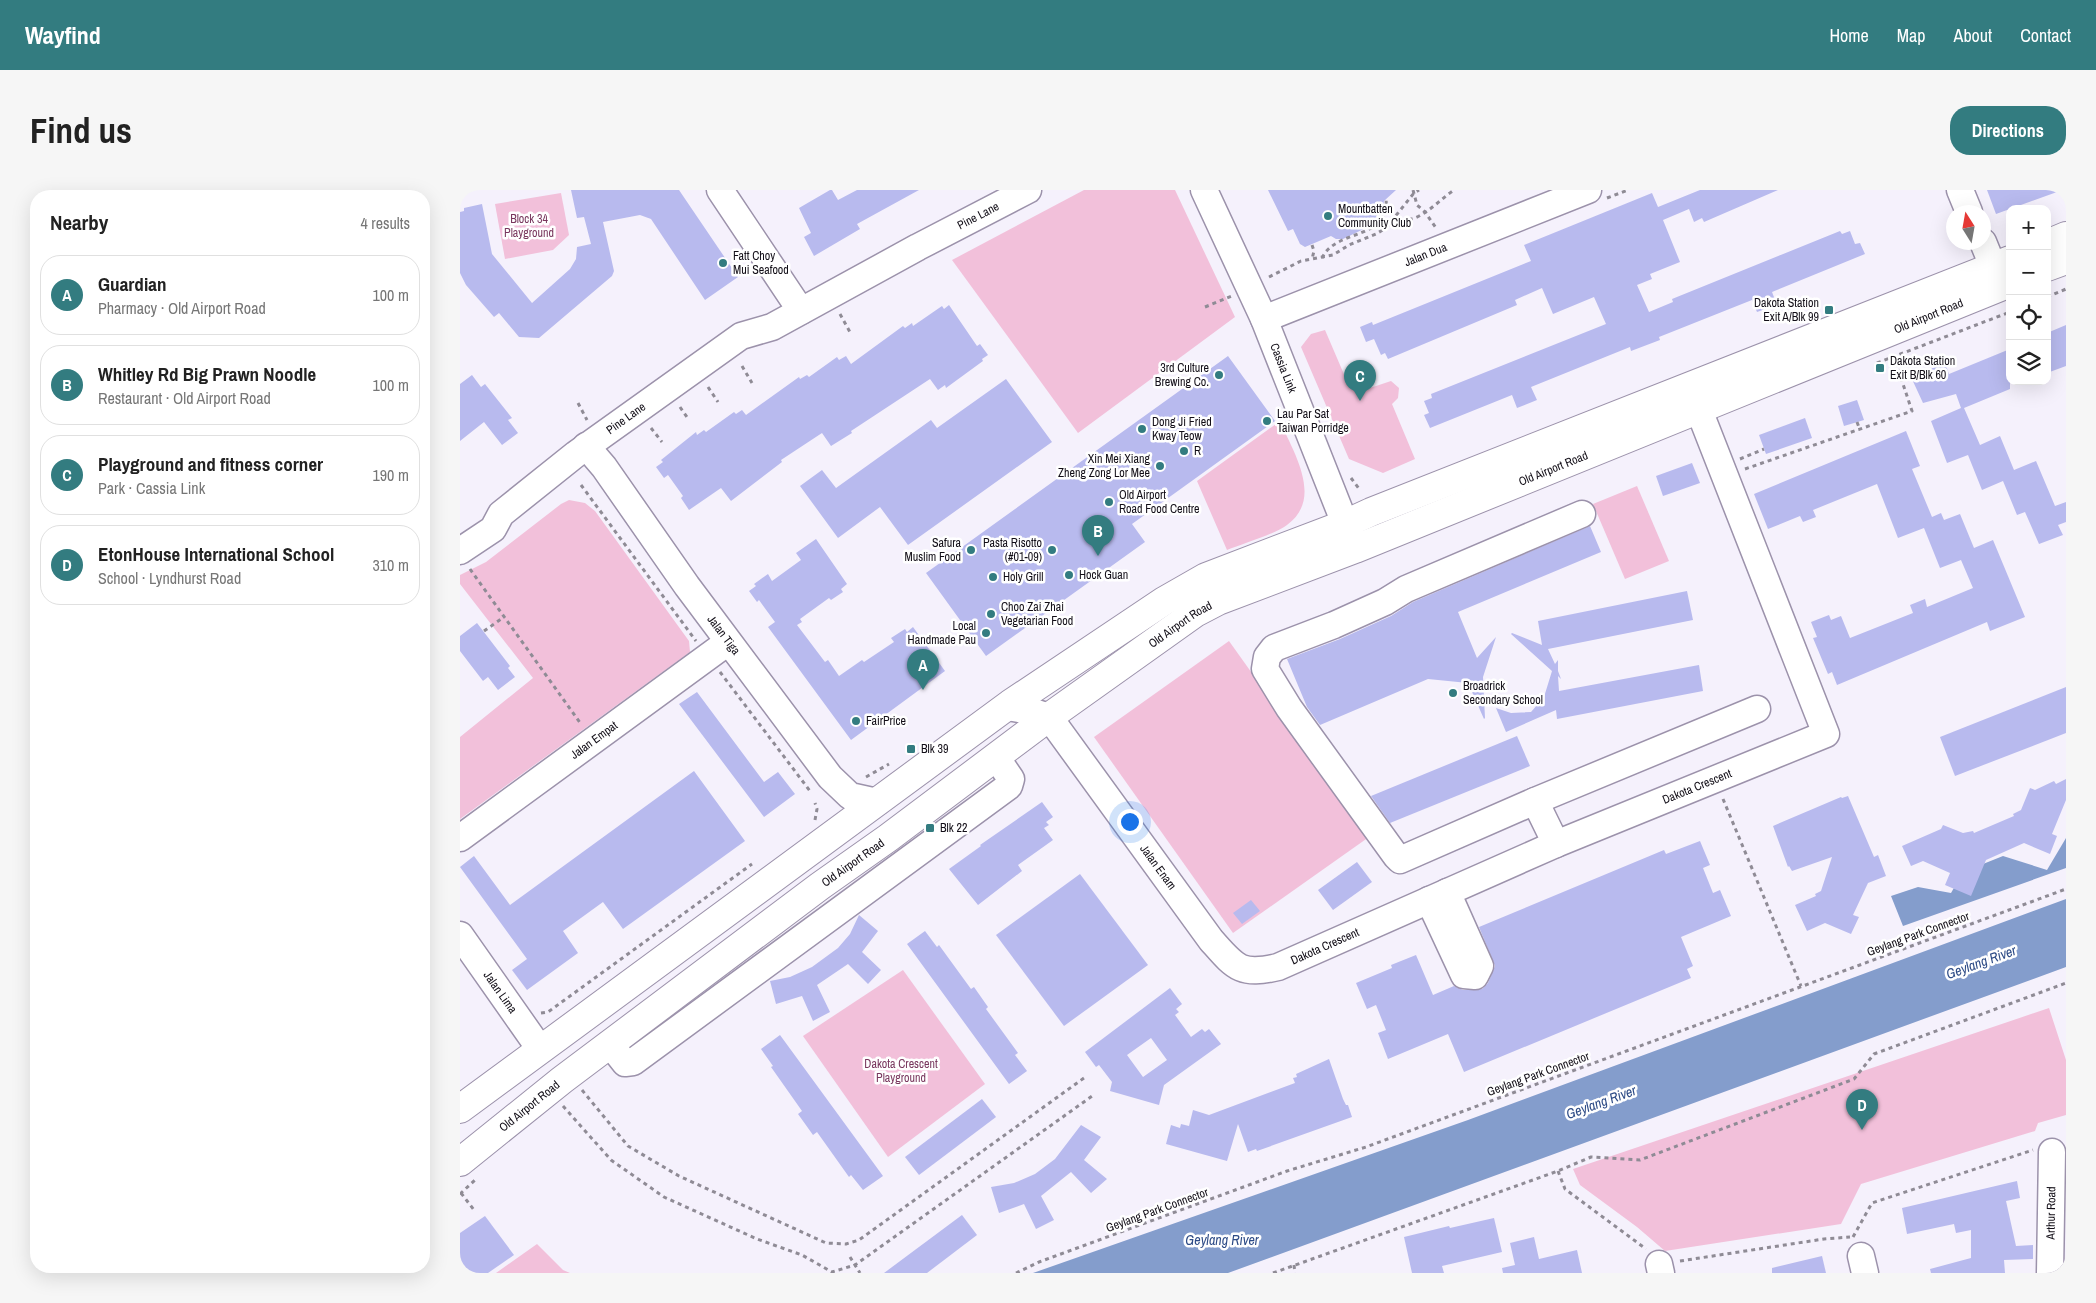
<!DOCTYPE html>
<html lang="en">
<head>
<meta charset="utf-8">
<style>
	:root { --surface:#fff; --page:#f6f6f6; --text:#222; --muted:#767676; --line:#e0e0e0; --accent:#337c80 }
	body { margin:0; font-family:"Archivo Narrow",sans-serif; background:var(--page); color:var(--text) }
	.controls { position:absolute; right:15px; top:15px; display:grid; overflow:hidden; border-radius:10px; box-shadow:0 5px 20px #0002 }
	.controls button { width:45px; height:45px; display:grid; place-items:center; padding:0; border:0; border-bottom:1px solid var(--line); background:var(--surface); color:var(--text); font:25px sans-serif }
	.compass { position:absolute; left:1486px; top:15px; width:45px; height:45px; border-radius:50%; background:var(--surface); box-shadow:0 5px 20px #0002; rotate:349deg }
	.you { position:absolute; left:669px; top:631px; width:18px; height:18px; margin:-12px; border:4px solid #fff; border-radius:50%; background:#1a73e8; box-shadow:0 0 0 8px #1a73e833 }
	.badge { display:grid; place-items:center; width:32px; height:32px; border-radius:50%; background:var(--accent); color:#fff; font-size:16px; font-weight:700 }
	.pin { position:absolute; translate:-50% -41px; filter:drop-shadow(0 1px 2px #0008) }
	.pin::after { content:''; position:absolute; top:26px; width:18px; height:15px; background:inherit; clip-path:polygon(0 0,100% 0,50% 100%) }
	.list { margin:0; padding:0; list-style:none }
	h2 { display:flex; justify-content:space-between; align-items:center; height:65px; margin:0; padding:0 20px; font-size:21px }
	h2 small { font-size:16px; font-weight:400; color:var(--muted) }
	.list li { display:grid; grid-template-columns:32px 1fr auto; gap:15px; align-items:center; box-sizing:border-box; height:80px; margin:0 10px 10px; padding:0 10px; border:1px solid var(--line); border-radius:20px }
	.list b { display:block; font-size:19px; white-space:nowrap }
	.list p { margin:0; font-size:16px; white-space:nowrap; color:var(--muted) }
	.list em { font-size:16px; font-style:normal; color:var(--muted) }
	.icon { flex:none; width:28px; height:28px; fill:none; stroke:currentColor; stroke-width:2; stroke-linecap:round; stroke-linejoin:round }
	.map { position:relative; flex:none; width:1606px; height:1083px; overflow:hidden; border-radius:20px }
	header { display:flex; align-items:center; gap:30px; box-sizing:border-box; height:70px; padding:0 25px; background:var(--accent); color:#fff }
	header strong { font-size:24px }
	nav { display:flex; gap:28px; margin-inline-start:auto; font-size:18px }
	.intro { display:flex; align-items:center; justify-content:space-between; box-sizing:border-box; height:120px; padding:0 30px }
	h1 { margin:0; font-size:35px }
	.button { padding:12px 22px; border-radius:20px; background:var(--accent); color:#fff; font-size:18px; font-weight:700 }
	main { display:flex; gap:30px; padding:0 30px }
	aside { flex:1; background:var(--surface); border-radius:20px; box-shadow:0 5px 20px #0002 }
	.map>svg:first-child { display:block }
	.green { fill:#f2c0da }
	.water { fill:#849dcc }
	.building { fill:#b8baee; fill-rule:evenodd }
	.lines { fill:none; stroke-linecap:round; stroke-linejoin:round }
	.minor-casing { stroke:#9c92ab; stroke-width:29 }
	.major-casing { stroke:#9c92ab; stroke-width:30 }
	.path { stroke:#8f8b95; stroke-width:3; stroke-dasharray:4 4; stroke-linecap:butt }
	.minor { stroke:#fff; stroke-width:26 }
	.major { stroke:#fff; stroke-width:28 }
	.poi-dot { fill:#337c80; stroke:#fff; stroke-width:2 }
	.labels { text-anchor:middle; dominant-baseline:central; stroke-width:5; stroke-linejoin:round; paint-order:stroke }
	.poi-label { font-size:12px; fill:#120e17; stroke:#fff; text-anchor:start }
	.street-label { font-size:12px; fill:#120e17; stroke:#fff }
	.park-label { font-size:12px; fill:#78365d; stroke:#fff }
	.water-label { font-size:14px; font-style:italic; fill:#2d4b86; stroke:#fff }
</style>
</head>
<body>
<header>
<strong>Wayfind</strong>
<nav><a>Home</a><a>Map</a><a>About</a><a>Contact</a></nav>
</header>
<div class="intro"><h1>Find us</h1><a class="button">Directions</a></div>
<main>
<aside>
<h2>Nearby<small>4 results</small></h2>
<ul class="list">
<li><span class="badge">A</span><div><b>Guardian</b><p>Pharmacy · Old Airport Road</p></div><em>100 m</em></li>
<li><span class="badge">B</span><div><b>Whitley Rd Big Prawn Noodle</b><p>Restaurant · Old Airport Road</p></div><em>100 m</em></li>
<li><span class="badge">C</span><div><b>Playground and fitness corner</b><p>Park · Cassia Link</p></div><em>190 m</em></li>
<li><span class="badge">D</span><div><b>EtonHouse International School</b><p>School · Lyndhurst Road</p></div><em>310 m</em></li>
</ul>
</aside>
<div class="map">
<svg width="1606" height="1083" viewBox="0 0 1606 1083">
	<rect width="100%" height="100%" fill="#f5f1fc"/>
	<g class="green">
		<path d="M624,0H715L775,127L618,243L492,70Z"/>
		<path d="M101,3L109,45L93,60L45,69L35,14Z"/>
		<path d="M865,140L889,196L904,191L907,199L931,191L939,198L938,208L932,214L955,269L923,283L889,269L841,157L851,144Z"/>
		<path d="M820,231C833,262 864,308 827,335C815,344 782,354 767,360L737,291Z"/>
		<path d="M1177,296L1209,371L1165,389L1133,314Z"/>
		<path d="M109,310L125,313L135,321L229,451L230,462L0,629V547L73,488L0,394V385L26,372L101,314Z"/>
		<path d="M769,451L909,647L773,743L634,547Z"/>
		<path d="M443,780L525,894L428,967L343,846Z"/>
		<path d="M1589,818L1606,870V925L1578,933L1575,941L1401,994L1381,1034L1205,1061L1177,1037L1120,995L1113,979Z"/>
		<path d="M77,1054L103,1080L110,1083H36Z"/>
	</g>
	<g class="water">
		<path d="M1606,648V678L1443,736L1431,706L1458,697L1491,703L1503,682L1543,666L1587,680Z"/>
		<path d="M1606,709V777L768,1083H573L1008,930Z"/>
	</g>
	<g class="building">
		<path d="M111,0H219L278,87L245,110L191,29L180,25L143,32L154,81L152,86L79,148L59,147L39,123L34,127L6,95L0,83V22L4,21V18L22,14L32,64L72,113L110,79L116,69L117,57L131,54L124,27L117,28Z"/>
		<path d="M370,0H372L378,10L397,0H459L397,34L400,39L354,66L344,47L351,43L339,18Z"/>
		<path d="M808,0H936L924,11L922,20L916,26L917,30L912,35L883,49H876L871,46L845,57L840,54L833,39L828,41Z"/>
		<path d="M1240,0H1318L1244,32L1242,28L1234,32L1229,19L1203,30L1220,72L1190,84L1192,89L1177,95L1189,122L1213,112L1212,109L1380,41L1382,44L1390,41L1395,54L1400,53L1405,64L1312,102L1317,115L1297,122L1292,110L1199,147L1200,150L1171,161L1170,157L1071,197L1077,210L1057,218L1052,205L970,238L964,225L969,223L964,211L972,208L971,204L1146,134L1134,107L1093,124L1082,98L1055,110L1057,115L928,169L925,163L921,165L914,149L906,152L900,137L912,132L913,135L1071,71L1064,55L1192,3L1198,17Z"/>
		<path d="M1527,0H1597V2L1536,24Z"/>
		<path d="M489,115L517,156L520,154L528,165L522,169L523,171L486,198L485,195L478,200L470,189L391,241L392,243L371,256L362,243L321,270L322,272L271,311L261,298L229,320L221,308L223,306L208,285L204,288L196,277L203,272L201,270L236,242L237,245L244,240L246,242L274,222L276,224L282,220L286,225L339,187L340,189L347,185L349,187L377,167L379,170L386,166L391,174L443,136L445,138L452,133L453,136L482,116L484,119Z"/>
		<path d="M1606,135V176L1587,183V143Z"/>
		<path d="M1550,159V199L1504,218L1520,255L1540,246L1554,280L1576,271L1595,316L1606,312V332L1598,335L1603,345L1579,354L1565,322L1557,325L1543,291L1522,300L1508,265L1487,273L1471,231L1501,218L1496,204L1463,213L1451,187L1485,173L1489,184Z"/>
		<path d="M768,166L815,231L672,334L685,352L526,466L466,383Z"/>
		<path d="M12,185L21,197L25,194L52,228L48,230L58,243L42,255L24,232L0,251V194Z"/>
		<path d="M546,189L592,252L448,355L420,317L378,348L340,296L362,280L376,298L471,230L477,238Z"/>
		<path d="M1397,210L1404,230L1384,236L1378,216Z"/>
		<path d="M1345,228L1352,248L1306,264L1299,245Z"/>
		<path d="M1446,241L1460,276L1452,279L1472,327L1481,323L1484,330L1500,324L1514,358L1533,350L1565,427L1530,441L1527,432L1377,495L1372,482L1368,484L1353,448L1357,447L1351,432L1369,425L1371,430L1381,426L1390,448L1453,423L1450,415L1465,409L1467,417L1513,398L1501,370L1480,378L1464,338L1438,348L1417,294L1353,320L1356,327L1343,332L1340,326L1308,339L1294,304Z"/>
		<path d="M1232,273L1240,293L1203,306L1196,286Z"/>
		<path d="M1130,336L1141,362L998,422L1017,468L1036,447L1023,487L1025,528L1024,529L1008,493L968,489L860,535L847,517L827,469L880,449L931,426L953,412Z"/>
		<path d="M356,349L387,394L381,399L383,402L371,410L369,408L340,429L342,432L337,435L365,472L368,470L379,486L402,470L404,472L434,452L431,448L445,439L447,442L453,437L485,481L391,550L308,437L315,432L299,410L297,412L289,401L296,396L294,394L308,384L312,391L341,370L336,363Z"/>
		<path d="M1227,401L1233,430L1088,459L1095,474L1098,470V481L1101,489L1098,486L1099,501L1239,475L1243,501L1097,529L1096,520L1046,542L1036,518L1051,523L1071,522L1084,507L1092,481L1051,444L1052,443L1082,455L1078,431Z"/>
		<path d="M17,433L50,476L48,478L55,487L38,500L28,487L23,491L0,461V446Z"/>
		<path d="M1606,497V543L1495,586L1480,547Z"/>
		<path d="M237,502L304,592L318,582L335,604L304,627L219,514Z"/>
		<path d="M1057,546L1070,576L930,633L911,606Z"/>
		<path d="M234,581L285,651L163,739L143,712L103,741L118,763L67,800L52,780L67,769L0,677L14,666L50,715Z"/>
		<path d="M1606,589V610L1592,644L1597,646L1590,664L1564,653L1526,670L1511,706L1485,695L1490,683L1463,671L1451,676L1442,656L1481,639L1483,635L1503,643L1513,641L1514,643L1554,626L1553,624L1561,620L1570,598L1575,600L1594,591L1596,594Z"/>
		<path d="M1388,606L1414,667L1418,665L1426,686L1408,693L1393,725L1399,727L1391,744L1365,733L1347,741L1335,715L1356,706L1355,704L1361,701L1372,667L1332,681L1329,676L1328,677L1313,636L1381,607L1382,608Z"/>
		<path d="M582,612L593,627L586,632L589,635L584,638L593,650L558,675L562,681L518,715L489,679L521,656L520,655Z"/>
		<path d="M1240,651L1250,675L1243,678L1253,703L1260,700L1271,726L1221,747L1233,776L1227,779L1231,788L1004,882L988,844L928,869L918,843L926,840L916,815L907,819L896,793L932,778L931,775L956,765L973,805L994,796L1003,800L1022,799L1028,793L1035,776L1019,737L1204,660L1206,664Z"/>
		<path d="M897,672L912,692L873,720L858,700Z"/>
		<path d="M620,684L688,775L604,836L536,745Z"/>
		<path d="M791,710L800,721L782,734L773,723Z"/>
		<path d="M399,725L418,741L402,762L421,780L408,794L388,774L357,795L370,822L353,831L342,806L316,814L310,791L330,787L352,777L378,758L390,744Z"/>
		<path d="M465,741L477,757L479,755L511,799L514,797L528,817L526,819L558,863L555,865L567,881L549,894L447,754Z"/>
		<path d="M710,798L722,814L716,819L719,822L715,825L731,847L742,839L745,842L749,839L761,854L704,895L699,915L650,901L652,892L639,875L636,877L625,862ZM691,848L707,870L683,887L667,865Z"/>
		<path d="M320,845L423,986L403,1000L391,985L389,987L357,942L353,945L338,924L342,921L311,877L313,876L301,859Z"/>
		<path d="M869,869L883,909L886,915H888L892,927L797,961L796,959L788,962L778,934L767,971L706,954L711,935L720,938L721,934L729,936L733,920L749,925L835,893L833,888L837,887L836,884Z"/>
		<path d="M522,909L536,927L459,985L445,967Z"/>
		<path d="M621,935L641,947L624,970L647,989L631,1003L611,982L581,1006L594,1030L576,1039L564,1014L539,1023L531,997L554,993L575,984L595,969Z"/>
		<path d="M1557,991L1560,1008L1546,1011L1556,1056L1573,1055V1069L1544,1070L1545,1083H1471L1470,1079L1511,1068V1040L1496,1043L1494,1034L1447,1044L1442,1018Z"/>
		<path d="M502,1025L517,1045L467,1083H424Z"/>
		<path d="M25,1026L54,1065L28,1083H0V1043Z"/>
		<path d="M1034,1028L1042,1062L982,1076L984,1083H952L944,1047L989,1036L990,1038Z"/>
		<path d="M1074,1047L1079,1069L1117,1060L1122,1083H1043L1042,1078L1055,1075L1050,1053Z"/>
		<path d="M1362,1066L1366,1083H1312V1078Z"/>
	</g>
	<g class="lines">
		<g class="minor-casing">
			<g id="minor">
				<path d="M260,0L341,121"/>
				<path id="s1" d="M744,0L804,129L893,354"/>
				<path d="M1500,0L1509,22"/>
				<path d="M1523,52L1541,96"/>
				<path id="s2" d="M804,129L1128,0"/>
				<path id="s3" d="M126,256L144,277L227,396L370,587L390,606L417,612"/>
				<path d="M1122,324L946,399L925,412L874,435L814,458L807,467L805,479L829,518L936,666L940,670L1075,611L1297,519"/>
				<path id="s4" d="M0,361L33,339L41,324L116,264L281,146L312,137L458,57L568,0"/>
				<path id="s5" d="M547,517L571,521L589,527L751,750C775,777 780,786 818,777L1096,654L1366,544L1239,220"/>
				<path d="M1075,611L1096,654"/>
				<path id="s6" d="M0,648L268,452"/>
				<path d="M969,710L1004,785L1015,786L1020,776L987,702"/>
				<path id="s7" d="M0,745L80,859"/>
				<path d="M150,854L165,873L173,872L549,596L551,589L536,567"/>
				<path d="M1401,1066L1405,1083"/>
				<path d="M1199,1074L1201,1083"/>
				<path id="s8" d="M1590,1083L1592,962"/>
			</g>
		</g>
		<g class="major-casing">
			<g id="major">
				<path d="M1587,54L1606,46"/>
				<path d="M1587,77L1606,70"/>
				<path d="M0,919L550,514L704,411L746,387L885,334L911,322L1550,70"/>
				<path id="s9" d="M0,972L102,890L360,696L428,648L589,527L735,423L758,411L895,359L1550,93"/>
			</g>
		</g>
		<g class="path">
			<path d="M953,0L957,15L965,22L976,38"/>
			<path d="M1147,8L1168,0"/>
			<path d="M933,29C957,37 976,12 994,0"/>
			<path d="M852,55L854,61L852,69"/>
			<path d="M862,68C876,38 930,51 926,8"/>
			<path d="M809,87L841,71L873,65L889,55L916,44L926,38L954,3L959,0"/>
			<path d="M1587,107L1606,99"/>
			<path d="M745,117L772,106"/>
			<path d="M380,124L391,144"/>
			<path d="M1417,173L1550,122"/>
			<path d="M282,176L292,193"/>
			<path d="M248,197L258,212"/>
			<path d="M118,213L127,230"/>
			<path d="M220,217L229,230"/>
			<path d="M1397,232L1400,240"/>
			<path d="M191,238L202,252"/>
			<path d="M1280,269L1304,259"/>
			<path d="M1285,279L1452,221L1434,167"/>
			<path d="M891,288L900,300"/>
			<path d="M121,295L236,451"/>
			<path d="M10,379L121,534"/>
			<path d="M24,441L44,427"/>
			<path d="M260,482L350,601"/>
			<path d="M406,587L429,574"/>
			<path d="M1263,609L1341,796"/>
			<path d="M355,630L357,619L355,613"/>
			<path d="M81,823L88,822L292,674"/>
			<path d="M122,900L168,956L219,986L366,1053L386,1054L399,1050L624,888"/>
			<path d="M103,916L151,970L204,1007L297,1049L342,1065L372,1082L395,1075L635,904"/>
			<path d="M1098,981L1105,999L1186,1059"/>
			<path d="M1,1003L14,1020"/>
			<path d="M0,1004L16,989"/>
			<path d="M1393,1047L1412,1013L1573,960"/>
			<path d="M390,1067L400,1083"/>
			<path d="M1220,1071L1364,1049L1390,1047"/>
			<path d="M834,1075L835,1083"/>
			<path d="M556,1083L579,1072L827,981L906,957L1606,699"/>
			<path d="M813,1083L1098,981L1131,967L1180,970L1394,889L1414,864L1606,793"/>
		</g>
		<use href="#minor" class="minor"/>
		<use href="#major" class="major"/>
	</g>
	<g class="poi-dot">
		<circle cx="868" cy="26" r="5"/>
		<circle cx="263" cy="73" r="5"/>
		<rect x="1364" y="115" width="10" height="10" rx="2.5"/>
		<rect x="1415" y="173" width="10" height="10" rx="2.5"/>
		<circle cx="759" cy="185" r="5"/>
		<circle cx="807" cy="231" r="5"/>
		<circle cx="682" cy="239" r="5"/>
		<circle cx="724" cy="261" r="5"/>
		<circle cx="700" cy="276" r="5"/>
		<circle cx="649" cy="312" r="5"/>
		<circle cx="511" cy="360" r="5"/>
		<circle cx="592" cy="360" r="5"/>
		<circle cx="609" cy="385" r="5"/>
		<circle cx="533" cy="387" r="5"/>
		<circle cx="531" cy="424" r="5"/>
		<circle cx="526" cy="443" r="5"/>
		<circle cx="993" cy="503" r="5"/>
		<circle cx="396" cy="531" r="5"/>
		<rect x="446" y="554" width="10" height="10" rx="2.5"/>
		<rect x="465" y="633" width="10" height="10" rx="2.5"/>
	</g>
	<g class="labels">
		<g class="poi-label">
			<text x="878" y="19">Mountbatten<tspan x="878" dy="14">Community Club</tspan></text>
			<text x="273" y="66">Fatt Choy<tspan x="273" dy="14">Mui Seafood</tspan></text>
			<text x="1359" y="113" text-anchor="end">Dakota Station<tspan x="1359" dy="14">Exit A/Blk 99</tspan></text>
			<text x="1430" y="171">Dakota Station<tspan x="1430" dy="14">Exit B/Blk 60</tspan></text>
			<text x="749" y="178" text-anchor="end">3rd Culture<tspan x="749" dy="14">Brewing Co.</tspan></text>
			<text x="817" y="224">Lau Par Sat<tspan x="817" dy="14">Taiwan Porridge</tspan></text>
			<text x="692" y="232">Dong Ji Fried<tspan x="692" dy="14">Kway Teow</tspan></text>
			<text x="734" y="261">R</text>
			<text x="690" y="269" text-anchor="end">Xin Mei Xiang<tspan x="690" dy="14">Zheng Zong Lor Mee</tspan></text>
			<text x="659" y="305">Old Airport<tspan x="659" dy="14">Road Food Centre</tspan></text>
			<text x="501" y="353" text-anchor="end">Safura<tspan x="501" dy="14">Muslim Food</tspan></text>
			<text x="582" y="353" text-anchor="end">Pasta Risotto<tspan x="582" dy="14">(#01-09)</tspan></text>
			<text x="619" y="385">Hock Guan</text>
			<text x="543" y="387">Holy Grill</text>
			<text x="541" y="417">Choo Zai Zhai<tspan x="541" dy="14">Vegetarian Food</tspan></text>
			<text x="516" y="436" text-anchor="end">Local<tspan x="516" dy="14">Handmade Pau</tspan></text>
			<text x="1003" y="496">Broadrick<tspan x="1003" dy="14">Secondary School</tspan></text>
			<text x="406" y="531">FairPrice</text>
			<text x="461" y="559">Blk 39</text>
			<text x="480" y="638">Blk 22</text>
		</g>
		<g class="street-label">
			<text stroke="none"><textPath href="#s4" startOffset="622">Pine Lane</textPath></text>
			<text stroke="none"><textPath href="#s2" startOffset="174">Jalan Dua</textPath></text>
			<text stroke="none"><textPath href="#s9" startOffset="1709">Old Airport Road</textPath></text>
			<text stroke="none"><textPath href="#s1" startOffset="195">Cassia Link</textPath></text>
			<text stroke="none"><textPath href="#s4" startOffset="214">Pine Lane</textPath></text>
			<text stroke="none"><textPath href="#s9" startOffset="1304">Old Airport Road</textPath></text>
			<text stroke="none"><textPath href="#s9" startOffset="899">Old Airport Road</textPath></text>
			<text stroke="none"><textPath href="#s3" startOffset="234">Jalan Tiga</textPath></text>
			<text stroke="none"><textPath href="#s6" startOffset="166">Jalan Empat</textPath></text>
			<text stroke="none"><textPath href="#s5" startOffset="854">Dakota Crescent</textPath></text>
			<text stroke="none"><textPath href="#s9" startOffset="494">Old Airport Road</textPath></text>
			<text stroke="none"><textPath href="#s5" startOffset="229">Jalan Enam</textPath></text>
			<text transform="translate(1458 744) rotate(-20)">Geylang Park Connector</text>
			<text stroke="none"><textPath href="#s5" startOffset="449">Dakota Crescent</textPath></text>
			<text stroke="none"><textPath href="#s7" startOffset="70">Jalan Lima</textPath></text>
			<text transform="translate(1078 884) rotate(-20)">Geylang Park Connector</text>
			<text stroke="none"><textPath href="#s9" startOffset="89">Old Airport Road</textPath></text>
			<text transform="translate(697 1020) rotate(-20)">Geylang Park Connector</text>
			<text stroke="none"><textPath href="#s8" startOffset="60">Arthur Road</textPath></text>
		</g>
		<g class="park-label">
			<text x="69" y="29">Block 34<tspan x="69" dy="14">Playground</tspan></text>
			<text x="441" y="874">Dakota Crescent<tspan x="441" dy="14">Playground</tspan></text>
		</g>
		<g class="water-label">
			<text transform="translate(1521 772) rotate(-20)">Geylang River</text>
			<text transform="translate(1141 912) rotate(-20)">Geylang River</text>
			<text x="762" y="1050">Geylang River</text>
		</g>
	</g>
</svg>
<div class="controls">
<button>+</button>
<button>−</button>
<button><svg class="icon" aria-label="locate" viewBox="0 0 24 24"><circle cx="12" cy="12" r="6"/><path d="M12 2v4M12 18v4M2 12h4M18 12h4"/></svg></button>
<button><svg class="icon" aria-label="layers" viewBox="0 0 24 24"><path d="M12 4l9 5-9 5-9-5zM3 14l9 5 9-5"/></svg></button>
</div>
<svg class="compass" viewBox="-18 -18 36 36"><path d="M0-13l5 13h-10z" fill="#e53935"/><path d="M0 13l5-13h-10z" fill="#767676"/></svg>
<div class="you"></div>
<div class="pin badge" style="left:463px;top:500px">A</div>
<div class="pin badge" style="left:638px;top:366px">B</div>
<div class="pin badge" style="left:900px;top:211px">C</div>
<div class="pin badge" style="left:1402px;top:940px">D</div>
</div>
</main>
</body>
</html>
